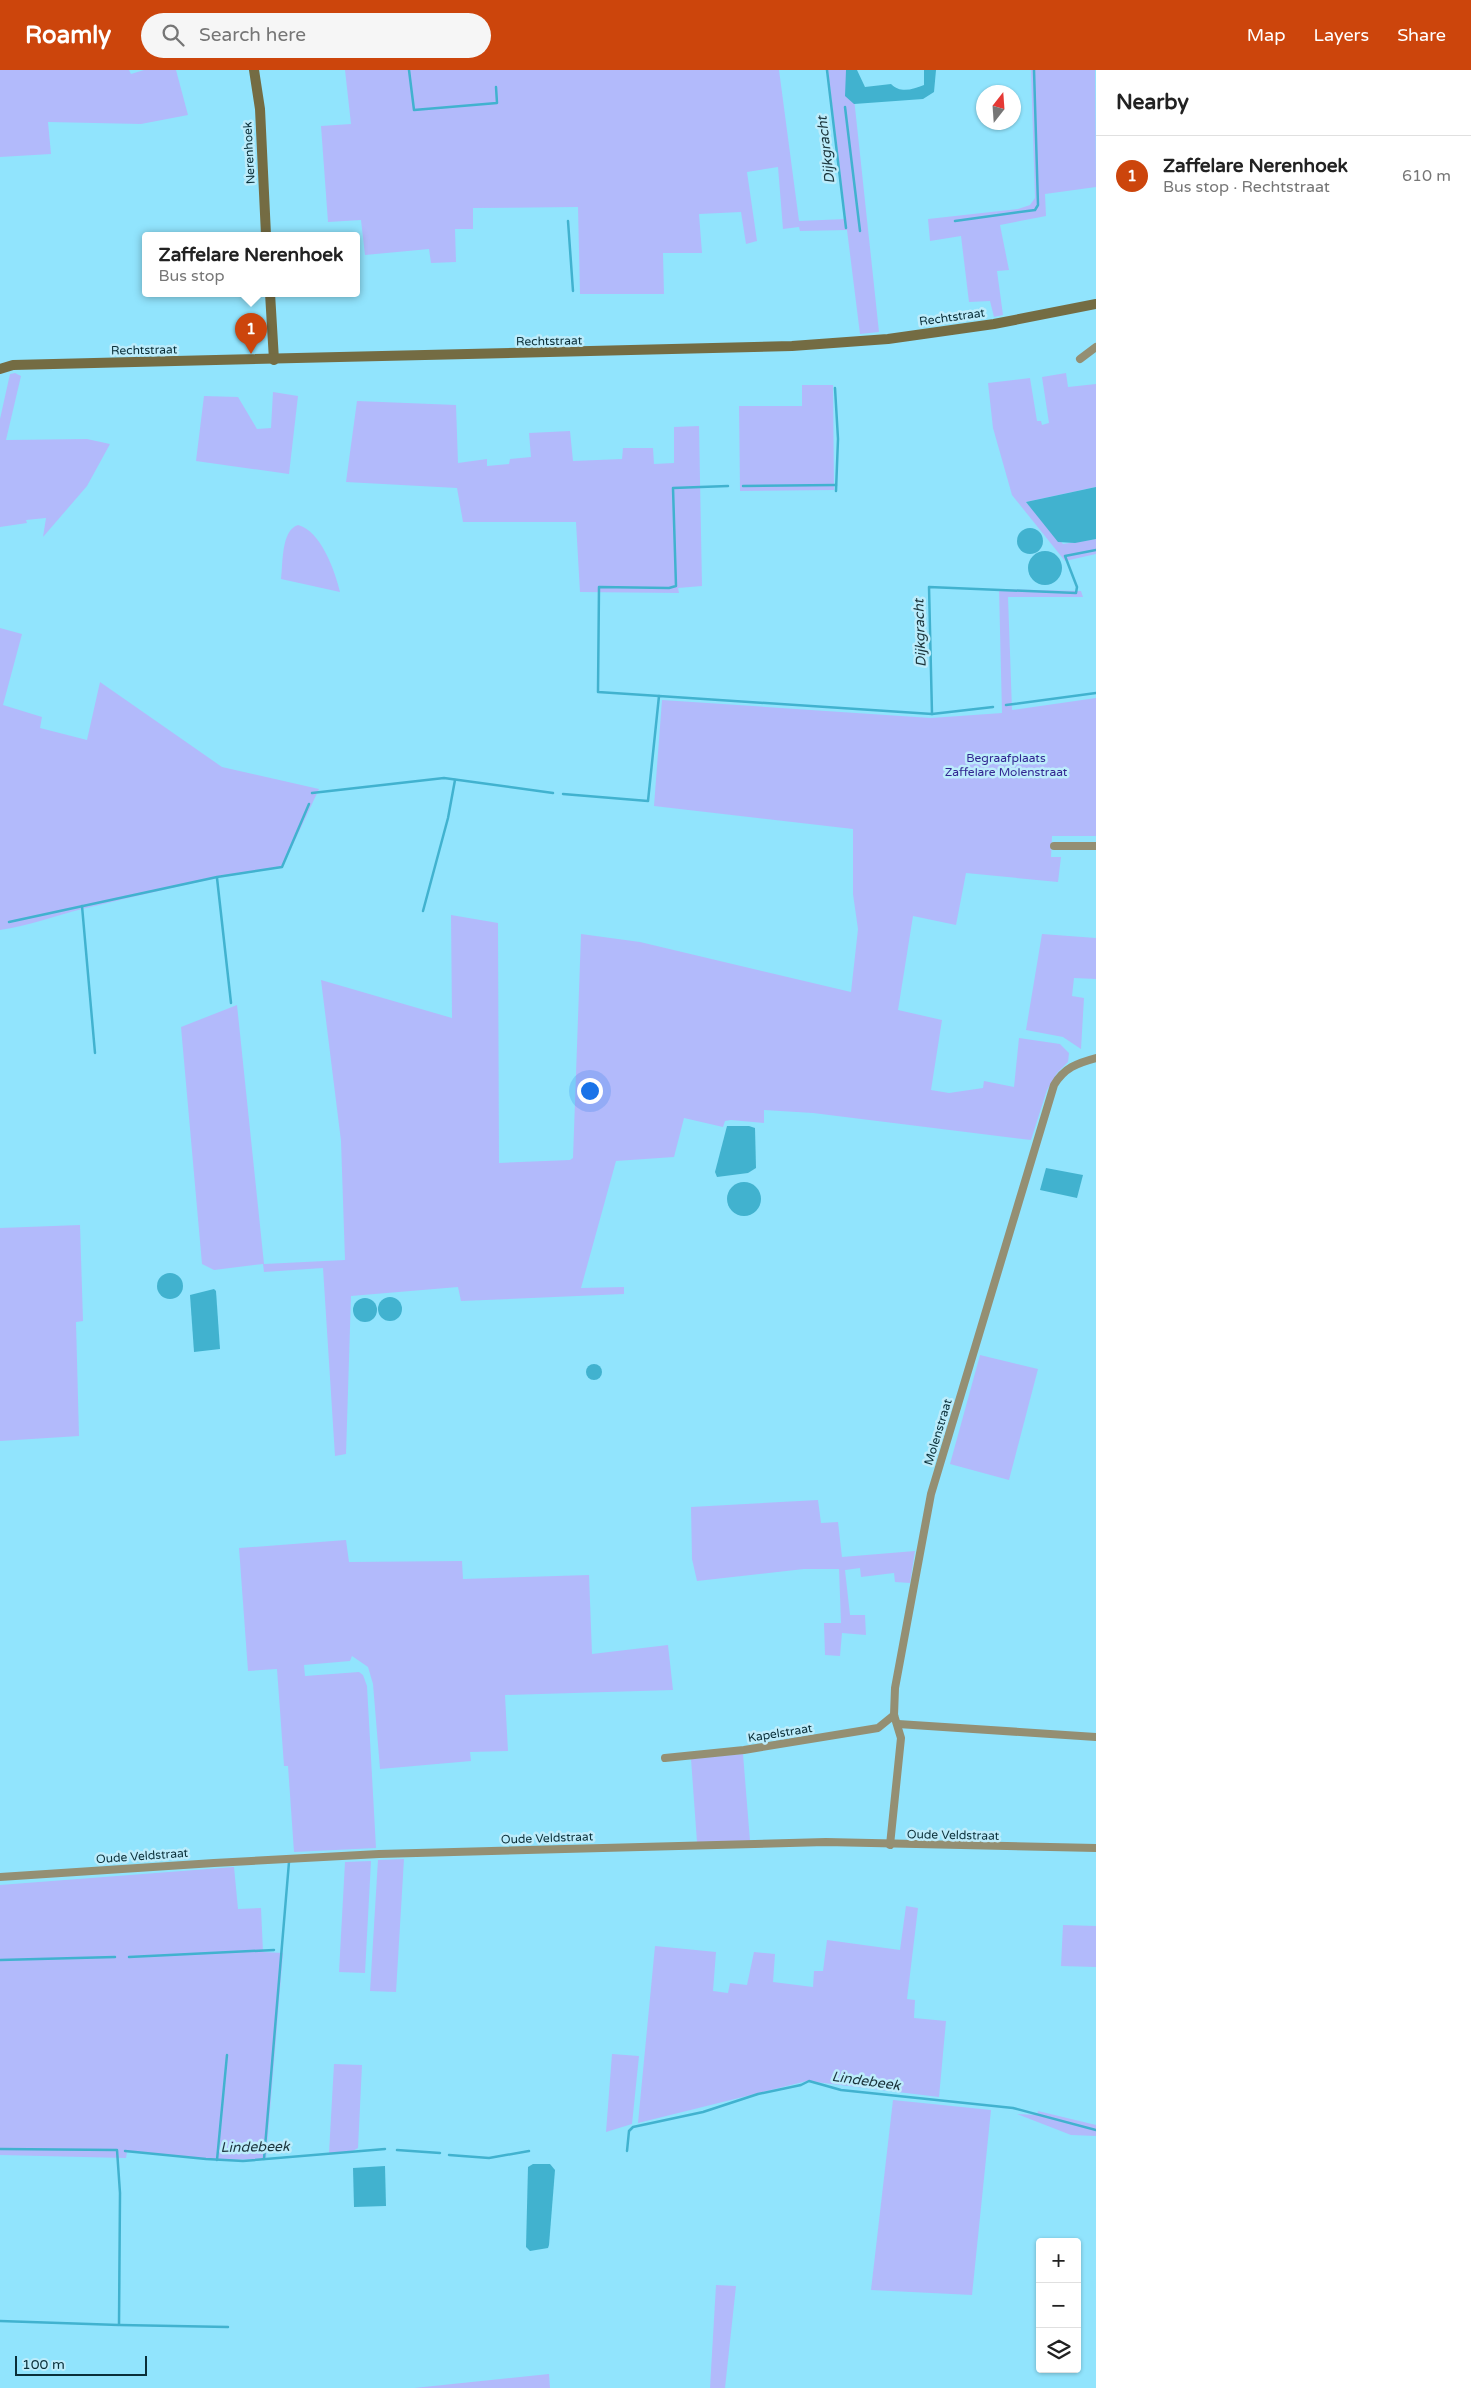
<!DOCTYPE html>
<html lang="en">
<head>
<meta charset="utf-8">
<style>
	:root { --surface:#fff; --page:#f6f6f6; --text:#222; --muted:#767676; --line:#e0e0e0; --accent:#cc450c }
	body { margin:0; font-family:"Varela Round",sans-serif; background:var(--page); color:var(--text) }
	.controls { position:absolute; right:15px; bottom:15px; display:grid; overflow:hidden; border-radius:5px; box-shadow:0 1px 4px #0004 }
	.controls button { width:45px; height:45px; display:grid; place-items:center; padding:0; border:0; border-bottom:1px solid var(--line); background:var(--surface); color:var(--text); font:25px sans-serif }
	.compass { position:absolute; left:976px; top:15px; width:45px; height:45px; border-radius:50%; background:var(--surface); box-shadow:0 1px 4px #0004; rotate:17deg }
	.scale { position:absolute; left:15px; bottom:12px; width:132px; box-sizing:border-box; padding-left:5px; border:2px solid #0a2f39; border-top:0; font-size:14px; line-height:18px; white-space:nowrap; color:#0a2f39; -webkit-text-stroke:4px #bcecfb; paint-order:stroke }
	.you { position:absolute; left:589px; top:1020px; width:18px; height:18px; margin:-12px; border:4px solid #fff; border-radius:50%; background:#1a73e8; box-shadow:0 0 0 8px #1a73e833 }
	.badge { display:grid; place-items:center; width:32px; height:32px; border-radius:50%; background:var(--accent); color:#fff; font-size:16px; font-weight:700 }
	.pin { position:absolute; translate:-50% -41px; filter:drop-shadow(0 1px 2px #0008) }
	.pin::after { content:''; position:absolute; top:26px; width:18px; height:15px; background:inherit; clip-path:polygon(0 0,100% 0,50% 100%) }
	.popup { position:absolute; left:142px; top:162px; width:218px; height:65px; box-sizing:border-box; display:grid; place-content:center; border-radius:5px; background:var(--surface); filter:drop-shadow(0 1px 4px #0005); font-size:16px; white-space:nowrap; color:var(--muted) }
	.popup b { font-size:19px; color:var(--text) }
	.popup::after { content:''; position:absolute; left:50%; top:100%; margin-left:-10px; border:10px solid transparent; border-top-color:var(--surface) }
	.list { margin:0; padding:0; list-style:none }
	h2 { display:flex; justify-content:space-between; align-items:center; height:65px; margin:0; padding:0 20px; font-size:21px }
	h2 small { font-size:16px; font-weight:400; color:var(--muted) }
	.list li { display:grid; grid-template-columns:32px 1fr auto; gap:15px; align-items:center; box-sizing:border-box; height:80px; padding:0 20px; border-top:1px solid var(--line) }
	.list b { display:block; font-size:19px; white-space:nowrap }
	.list p { margin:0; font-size:16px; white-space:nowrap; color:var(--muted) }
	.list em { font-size:16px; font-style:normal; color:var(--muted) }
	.icon { flex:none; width:28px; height:28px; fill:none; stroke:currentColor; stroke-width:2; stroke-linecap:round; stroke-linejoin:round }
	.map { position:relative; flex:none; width:1096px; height:2318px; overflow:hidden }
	header { display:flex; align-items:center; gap:30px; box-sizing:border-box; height:70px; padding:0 25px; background:var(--accent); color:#fff }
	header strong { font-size:24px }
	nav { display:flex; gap:28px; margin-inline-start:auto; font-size:18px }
	.search { width:350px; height:45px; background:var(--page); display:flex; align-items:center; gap:12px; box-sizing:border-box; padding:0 18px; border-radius:28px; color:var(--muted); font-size:19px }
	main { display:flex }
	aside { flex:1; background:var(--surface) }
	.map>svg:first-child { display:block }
	.green { fill:#b2bafb }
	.water { fill:#41b2cf }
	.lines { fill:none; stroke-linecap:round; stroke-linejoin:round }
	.stream { stroke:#41b2cf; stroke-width:2.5 }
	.street { stroke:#948f73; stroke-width:8 }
	.secondary { stroke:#746c43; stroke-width:10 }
	.labels { text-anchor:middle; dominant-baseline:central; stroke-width:5; stroke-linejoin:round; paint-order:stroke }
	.street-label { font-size:12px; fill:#0a2f39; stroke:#bcecfb }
	.park-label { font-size:12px; fill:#322791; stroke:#bcecfb }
	.water-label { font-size:14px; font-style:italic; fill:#1b343b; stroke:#bcecfb }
</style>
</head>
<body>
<header>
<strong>Roamly</strong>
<div class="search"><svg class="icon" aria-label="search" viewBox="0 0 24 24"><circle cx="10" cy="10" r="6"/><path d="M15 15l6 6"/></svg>Search here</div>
<nav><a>Map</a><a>Layers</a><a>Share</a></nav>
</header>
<main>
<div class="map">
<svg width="1096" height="2318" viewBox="0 0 1096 2318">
	<rect width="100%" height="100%" fill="#91e4fd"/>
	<g class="green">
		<path d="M0,0H129L131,4L144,0H176L188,45L141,54L48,52L51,84L0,87Z"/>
		<path d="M345,0H779L799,151L846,149L828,0H851L879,262L860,264L847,160L800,161L799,157L783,159L778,97L747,102L757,171L746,174L741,142L699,144L702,183H663L664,224H580L578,137L473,138V159H455L456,192L431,193L429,179L365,185L361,150L328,152L321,56L351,54Z"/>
		<path d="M1031,0H1095L1096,117L1045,124L1046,146L1000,155L1009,200L997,201L1003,245L994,247L990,231L969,232L961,166L930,171L928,149L1018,139L1030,135L1035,128Z"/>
		<path d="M15,303L21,306L6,370L87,369L110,374L87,416L43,467L46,448L26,450L27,453L0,457V349L10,304Z"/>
		<path d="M1066,303L1068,317L1096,314V417L1026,432L1063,474L1096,469V484L1065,491L1012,425L993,358L988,313L1030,308L1037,351H1041L1042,355L1049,353L1042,307Z"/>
		<path d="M802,315H833L834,420L740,421L739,336H802Z"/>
		<path d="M273,322L298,326L289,404L196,391L204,326L238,327L257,359L271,358Z"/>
		<path d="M357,331L456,335L458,393L487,389V396L509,394L510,389L531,387L529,363L570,361L573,391L622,389L623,378H653L654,394L674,393V357L699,356L702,516L678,518L679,523L580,522L576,452H463L457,418L346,412Z"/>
		<path d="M298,455C321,461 335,501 340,522L281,509C283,494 281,460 298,455Z"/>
		<path d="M999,519L1081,521L1083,527H1008L1012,640L1096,628V766H1052L1051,787H1061L1058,812L966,803L956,855L913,846L898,940L942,950L931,1020L949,1023L983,1018L984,1011L1014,1017L1019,968L1060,974L1069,983L1068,992L1057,1003L1047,1020L1031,1070L813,1043L764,1040V1053L731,1050L725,1051L723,1057L684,1048L674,1087L616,1091L581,1218L624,1217V1224L461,1231L458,1217L351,1226L346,1384L335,1386L323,1198L264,1202L263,1194L214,1200L202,1194L181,957L237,935L264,1194L345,1190L341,1071L321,910L452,948L451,845L498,853L499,1093L570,1090L573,1088L581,864L640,872L851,922L858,859L853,824V759L654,736L662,630L931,648L1002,643Z"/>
		<path d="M0,558L22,564L3,635L42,647L40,658L87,670L100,612L222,697L319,719L282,798C214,806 148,824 82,839C54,846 28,856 0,860Z"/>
		<path d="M1042,864L1096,868V909L1074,908L1072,926L1084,928L1081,979L1063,967L1026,960Z"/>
		<path d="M80,1155L83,1251L76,1252L79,1366L0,1371V1158Z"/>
		<path d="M980,1285L1038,1299L1009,1410L950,1394Z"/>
		<path d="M818,1430L821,1453L838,1452L842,1487L915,1481L910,1513L895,1512L894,1503L861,1507L860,1498L845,1500L850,1545H865L866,1565L842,1563L840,1586L825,1585L824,1553H841L839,1499H804L697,1511L692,1489L691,1437Z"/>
		<path d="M346,1470L349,1492L462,1491L463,1509L589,1505L592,1584L668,1575L673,1620L505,1625L508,1681L470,1682L471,1691L380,1699L373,1614L368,1597L352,1586L350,1591L304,1595L305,1606L359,1602L363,1605L367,1616L376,1778L294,1782L288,1696H284L277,1599L248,1601L239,1478Z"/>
		<path d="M743,1684L750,1771L697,1772L691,1689Z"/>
		<path d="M404,1789L396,1922L370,1921L378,1790Z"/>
		<path d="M371,1791L365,1903L339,1902L345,1792Z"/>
		<path d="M234,1797L238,1839L261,1838L263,1882L283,1883L266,2089L220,2090L127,2082L126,2088L0,2085V1815Z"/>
		<path d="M906,1836L918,1838L907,1929L915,1930L914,1948L946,1951L939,2027L807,2011L638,2053L655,1876L716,1882L713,1921L728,1923L730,1913L747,1915L754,1882L775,1884L773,1912L813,1917L814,1901H823L827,1870L900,1880Z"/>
		<path d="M1063,1855L1096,1856V1897L1061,1896Z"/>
		<path d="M612,1984L639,1986L632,2054L606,2062Z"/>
		<path d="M334,1994L362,1995L358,2078L349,2083H329Z"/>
		<path d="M893,2030L991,2040L972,2225L871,2220Z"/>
		<path d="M1038,2041L1096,2055V2066L1071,2065L1017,2044L1037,2045Z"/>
		<path d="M716,2215L736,2216L725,2318H710Z"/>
		<path d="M549,2304L550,2318H414Z"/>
	</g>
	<g class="water">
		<path d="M846,0H857L865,17L891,14C901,24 913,19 924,15V0H936L934,22L923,29L854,34L845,26Z"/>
		<path d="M1096,417V469L1075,473L1058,472L1026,432Z"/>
		<circle cx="1030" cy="471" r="13"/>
		<circle cx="1045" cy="498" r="17"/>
		<path d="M727,1056H749L755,1058L756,1098L748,1103L717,1107L715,1102Z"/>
		<path d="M1046,1098L1083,1105L1077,1128L1040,1120Z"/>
		<circle cx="744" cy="1129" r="17"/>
		<circle cx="170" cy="1216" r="13"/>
		<path d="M214,1219L216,1221L220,1279L194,1282L190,1225Z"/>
		<circle cx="390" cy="1239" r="12"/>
		<circle cx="365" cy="1240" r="12"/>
		<circle cx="594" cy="1302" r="8"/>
		<path d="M533,2094H550L555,2100L549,2175L548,2178L530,2181L526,2177L528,2097Z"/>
		<path d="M385,2096L386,2136L354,2137L353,2098Z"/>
	</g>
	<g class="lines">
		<g class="stream">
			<path d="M409,0L414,40L497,33L496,17"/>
			<path d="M827,0L846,158"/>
			<path d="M845,37L860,161"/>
			<path d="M568,151L573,221"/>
			<path d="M955,151L1035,140L1038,135L1034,0"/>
			<path d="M835,318L838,369L836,421"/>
			<path d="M743,416L836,415"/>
			<path d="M659,626L598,622L599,517L669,518L676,516L673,418L728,416"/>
			<path d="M1006,635L1096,623"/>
			<path d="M932,644L993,637"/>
			<path d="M312,723L444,708L553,723"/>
			<path d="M563,724L648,731L659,626L932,644L929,517L1076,523L1077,517L1065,486L1096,480"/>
			<path d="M217,808L231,933"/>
			<path d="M82,836L95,983"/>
			<path d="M423,841L448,748L455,710"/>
			<path d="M9,852L217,807L282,797L309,734"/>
			<path d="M129,1887L274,1880"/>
			<path d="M0,1890L115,1887"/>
			<path d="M0,2079L117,2080L120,2123L119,2255L0,2251"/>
			<path d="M397,2080L440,2083"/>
			<path d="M125,2081L206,2089L243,2091L385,2079"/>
			<path d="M627,2081L629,2061L633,2057L703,2042L758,2024L801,2015L809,2011L841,2020L1013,2038L1096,2060"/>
			<path d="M449,2085L489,2088L529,2081"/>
			<path d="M264,2089L289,1792"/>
			<path d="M217,2090L227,1985"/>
			<path d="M120,2255L228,2257"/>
		</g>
		<g class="street">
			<path d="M1080,289L1096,277"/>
			<path d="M1054,776H1096"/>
			<path d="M898,1654L1096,1667"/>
			<path d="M665,1688L744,1680L878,1658L894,1645"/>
			<path d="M890,1775L901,1668L894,1645L895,1618L931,1424L1054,1015C1064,998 1077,993 1096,988"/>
			<path d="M0,1807L214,1793L379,1784L826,1772L1096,1778"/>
		</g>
		<g class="secondary">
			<path d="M254,0L260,39L266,165"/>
			<path d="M270,223L274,290"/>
			<path d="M0,299L13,295L792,276L888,269L994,254L1096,234"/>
		</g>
	</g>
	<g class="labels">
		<g class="street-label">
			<text transform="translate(249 83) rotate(-93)">Nerenhoek</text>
			<text transform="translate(952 247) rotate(-8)">Rechtstraat</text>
			<text transform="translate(549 271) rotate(-1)">Rechtstraat</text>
			<text transform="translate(144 280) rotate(-1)">Rechtstraat</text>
			<text transform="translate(938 1362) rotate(-73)">Molenstraat</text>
			<text transform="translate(780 1663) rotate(-9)">Kapelstraat</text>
			<text transform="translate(953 1765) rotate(1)">Oude Veldstraat</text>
			<text transform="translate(547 1768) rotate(-2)">Oude Veldstraat</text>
			<text transform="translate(142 1786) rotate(-4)">Oude Veldstraat</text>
		</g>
		<g class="park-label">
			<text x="1006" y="688">Begraafplaats<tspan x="1006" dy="14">Zaffelare Molenstraat</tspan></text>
		</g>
		<g class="water-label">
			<text transform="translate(826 80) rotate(-97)">Dijkgracht</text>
			<text transform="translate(920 563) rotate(-92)">Dijkgracht</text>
			<text transform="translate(866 2011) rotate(8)">Lindebeek</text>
			<text transform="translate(255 2077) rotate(-1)">Lindebeek</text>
		</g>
	</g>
</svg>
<div class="controls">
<button>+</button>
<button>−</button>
<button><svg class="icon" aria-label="layers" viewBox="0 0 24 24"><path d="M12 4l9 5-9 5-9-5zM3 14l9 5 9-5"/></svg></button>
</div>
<svg class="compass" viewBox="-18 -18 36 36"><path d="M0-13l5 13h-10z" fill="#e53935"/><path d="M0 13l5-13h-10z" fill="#767676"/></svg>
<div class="scale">100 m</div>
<div class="you"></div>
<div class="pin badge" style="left:251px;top:284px">1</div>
<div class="popup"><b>Zaffelare Nerenhoek</b>Bus stop</div>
</div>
<aside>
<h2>Nearby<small></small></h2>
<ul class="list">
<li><span class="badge">1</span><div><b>Zaffelare Nerenhoek</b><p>Bus stop · Rechtstraat</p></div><em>610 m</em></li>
</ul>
</aside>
</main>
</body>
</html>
